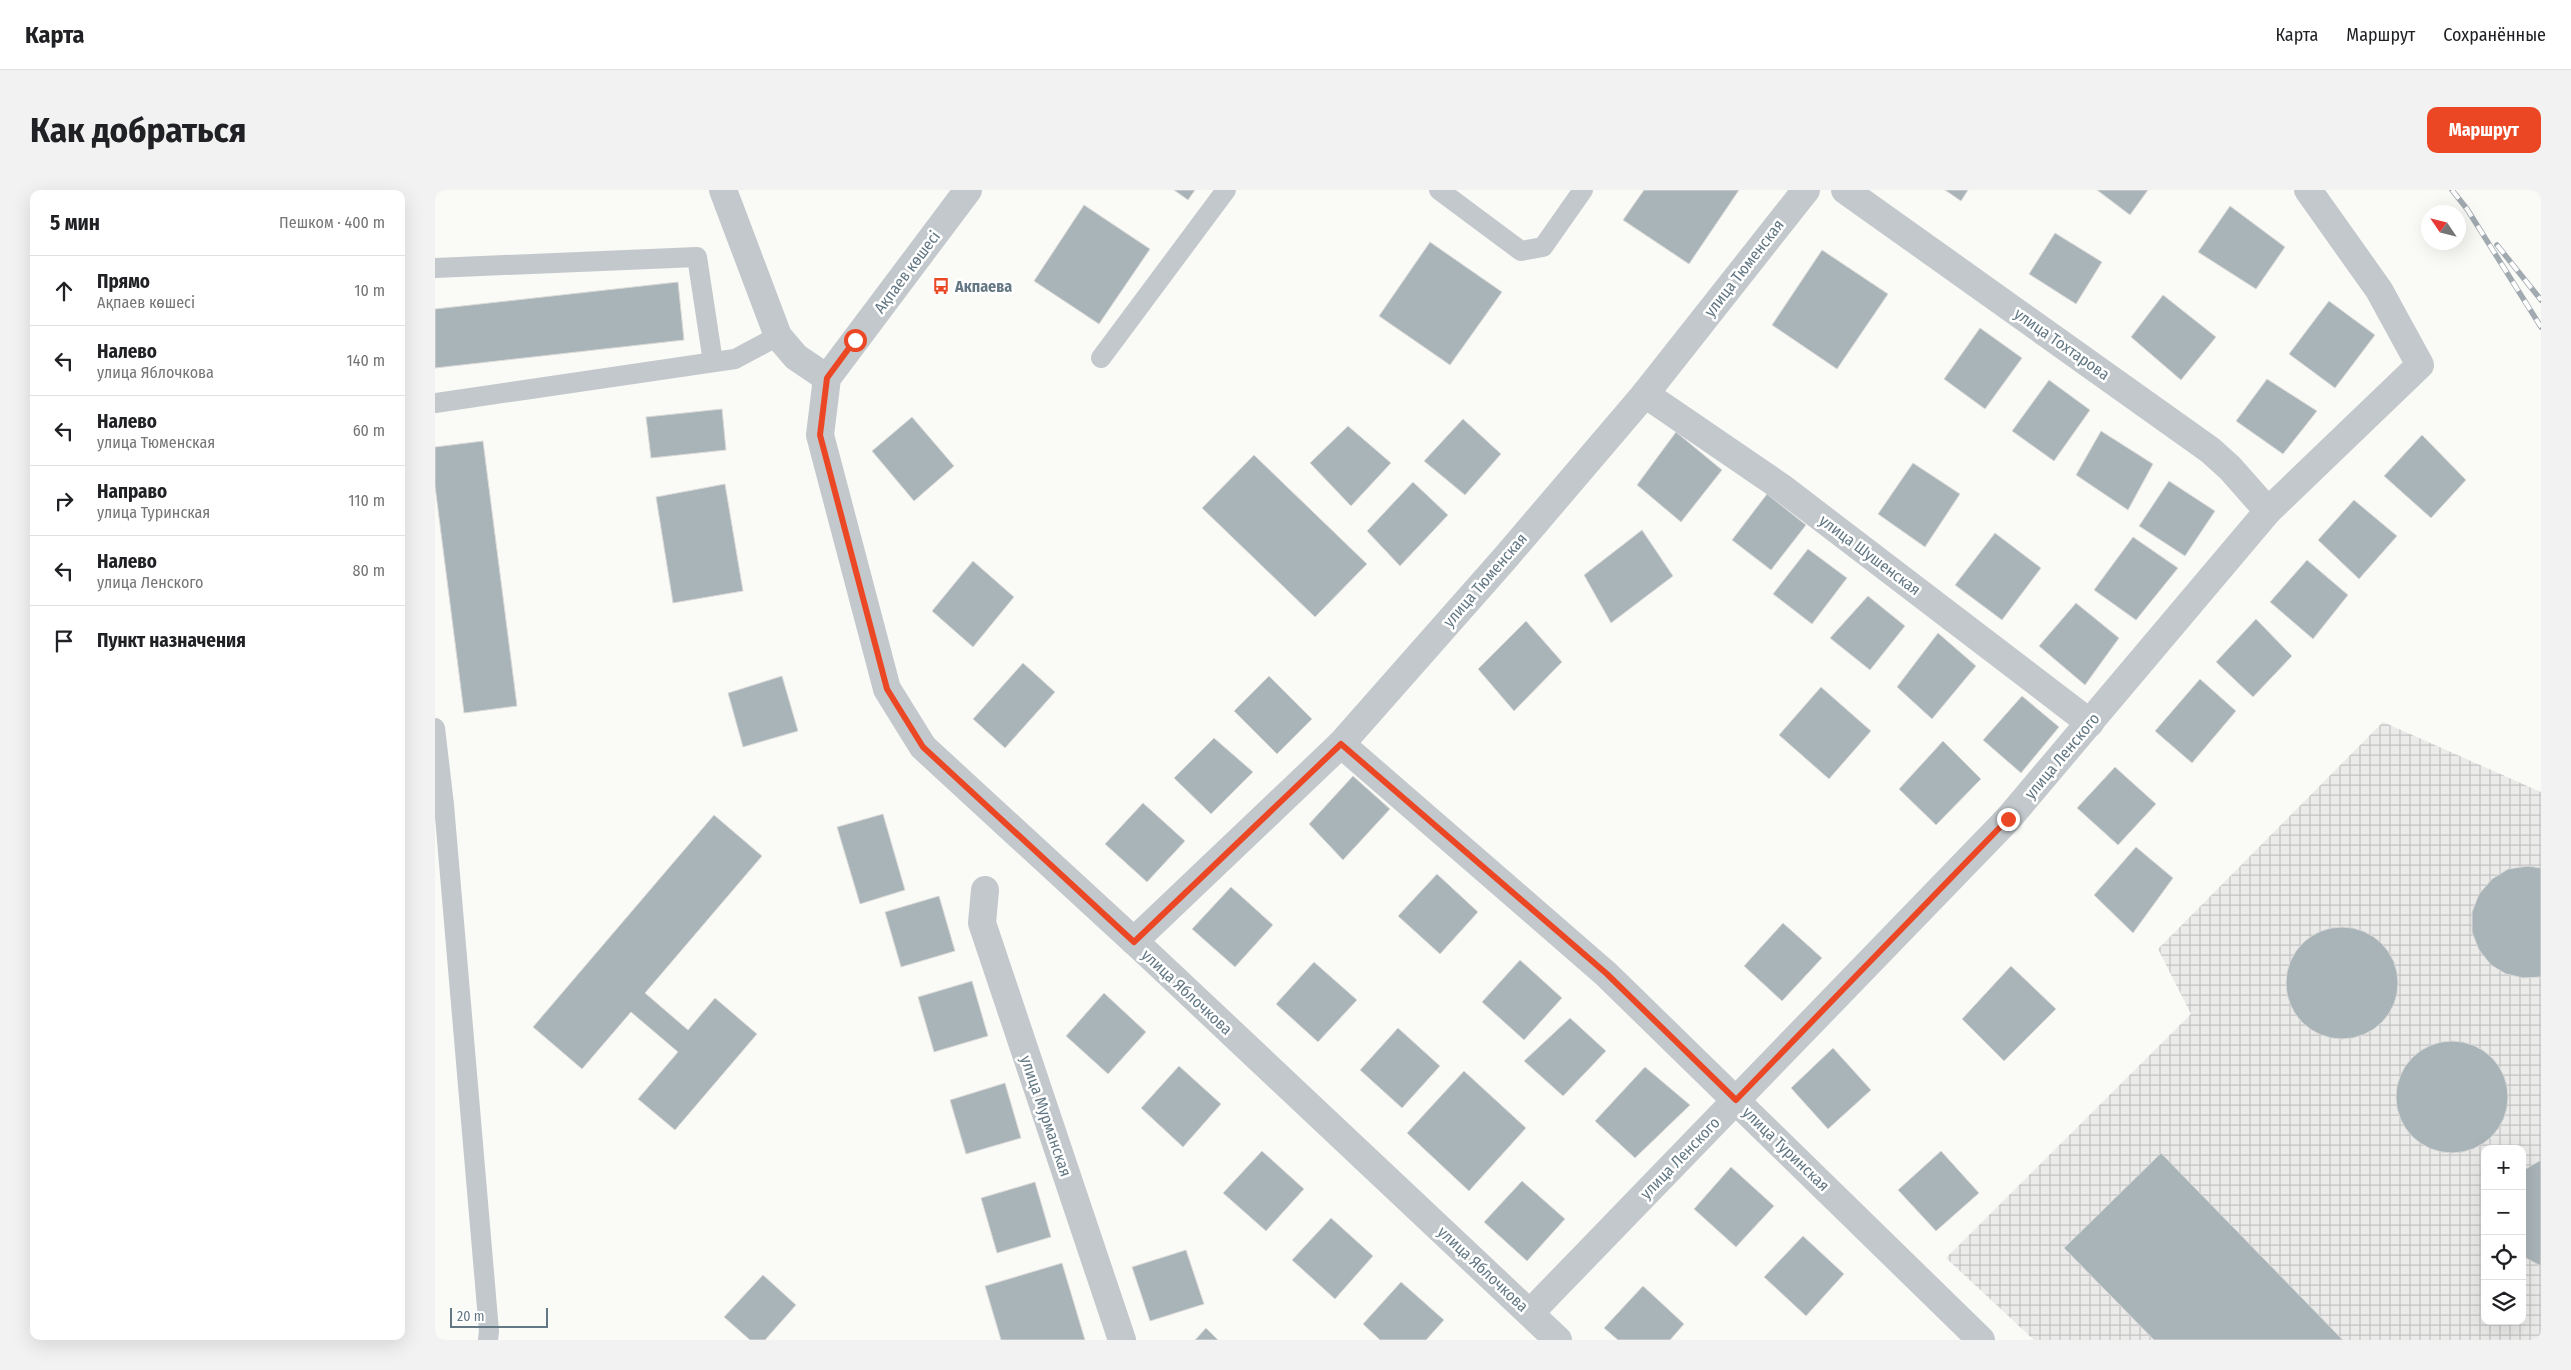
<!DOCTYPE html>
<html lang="ru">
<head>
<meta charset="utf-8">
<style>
	:root { --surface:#fff; --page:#f2f2f2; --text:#202124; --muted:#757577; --line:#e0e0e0; --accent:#ec4725 }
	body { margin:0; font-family:"Fira Sans Condensed",sans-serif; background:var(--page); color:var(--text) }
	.controls { position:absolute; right:15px; bottom:15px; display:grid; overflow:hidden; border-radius:10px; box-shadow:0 5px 20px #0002 }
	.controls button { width:45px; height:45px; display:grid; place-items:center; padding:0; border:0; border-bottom:1px solid var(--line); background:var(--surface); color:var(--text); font:25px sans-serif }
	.compass { position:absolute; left:1986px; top:15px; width:45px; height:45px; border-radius:50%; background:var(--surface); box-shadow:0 5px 20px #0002; rotate:305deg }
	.scale { position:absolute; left:15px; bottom:12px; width:98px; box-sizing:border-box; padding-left:5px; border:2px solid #637884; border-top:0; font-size:14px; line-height:18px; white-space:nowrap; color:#637884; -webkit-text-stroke:4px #fff; paint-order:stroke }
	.stop { position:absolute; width:15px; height:15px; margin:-11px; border:4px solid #ec4725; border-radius:50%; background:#fff }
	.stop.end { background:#ec4725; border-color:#fff; box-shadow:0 1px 5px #0008 }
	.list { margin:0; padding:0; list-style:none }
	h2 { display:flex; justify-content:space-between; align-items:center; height:65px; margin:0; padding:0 20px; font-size:21px }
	h2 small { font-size:16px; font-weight:400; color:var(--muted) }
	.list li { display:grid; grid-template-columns:32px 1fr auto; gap:15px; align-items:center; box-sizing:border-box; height:70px; padding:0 20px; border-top:1px solid var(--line) }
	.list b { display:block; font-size:19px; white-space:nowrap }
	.list p { margin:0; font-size:16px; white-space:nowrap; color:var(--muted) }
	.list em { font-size:16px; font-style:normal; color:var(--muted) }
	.icon { flex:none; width:28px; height:28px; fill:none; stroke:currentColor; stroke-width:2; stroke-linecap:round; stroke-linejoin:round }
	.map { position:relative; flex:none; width:2106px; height:1150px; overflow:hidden; border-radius:10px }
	header { display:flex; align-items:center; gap:30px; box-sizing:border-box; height:70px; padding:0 25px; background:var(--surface); border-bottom:1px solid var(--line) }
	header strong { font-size:24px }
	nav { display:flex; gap:28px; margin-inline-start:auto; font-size:18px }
	.intro { display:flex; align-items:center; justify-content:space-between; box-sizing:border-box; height:120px; padding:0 30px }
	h1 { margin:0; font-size:35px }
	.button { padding:12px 22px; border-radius:10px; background:var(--accent); color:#fff; font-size:18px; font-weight:700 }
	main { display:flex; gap:30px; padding:0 30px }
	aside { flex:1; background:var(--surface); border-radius:10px; box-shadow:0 5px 20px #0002 }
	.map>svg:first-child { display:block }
	.industrial { fill:url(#industrial-grid); fill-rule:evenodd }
	.building { fill:#a9b4b9; stroke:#dcdbd9 }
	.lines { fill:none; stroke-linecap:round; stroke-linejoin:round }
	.service { stroke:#c2c8cb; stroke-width:20 }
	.minor { stroke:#c2c8cb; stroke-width:28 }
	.rail-casing { stroke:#a1aab0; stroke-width:5.5 }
	.rail { stroke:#fff; stroke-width:4; stroke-dasharray:11; stroke-linecap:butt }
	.route { stroke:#ec4725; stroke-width:6 }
	.labels { text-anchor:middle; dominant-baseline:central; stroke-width:5; stroke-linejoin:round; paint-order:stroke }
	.street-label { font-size:16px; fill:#637884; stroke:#fff }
	.poi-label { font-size:16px; font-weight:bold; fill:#637884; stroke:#fff; text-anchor:start }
</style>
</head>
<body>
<header>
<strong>Карта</strong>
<nav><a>Карта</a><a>Маршрут</a><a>Сохранённые</a></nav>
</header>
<div class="intro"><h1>Как добраться</h1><a class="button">Маршрут</a></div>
<main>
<aside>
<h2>5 мин<small>Пешком · 400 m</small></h2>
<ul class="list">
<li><svg class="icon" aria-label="ahead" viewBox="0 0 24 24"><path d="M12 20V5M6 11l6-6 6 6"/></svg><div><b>Прямо</b><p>Ақпаев көшесі</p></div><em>10 m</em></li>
<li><svg class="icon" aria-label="left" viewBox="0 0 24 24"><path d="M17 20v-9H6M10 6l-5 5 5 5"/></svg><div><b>Налево</b><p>улица Яблочкова</p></div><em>140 m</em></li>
<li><svg class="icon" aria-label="left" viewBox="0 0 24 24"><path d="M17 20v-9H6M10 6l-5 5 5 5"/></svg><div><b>Налево</b><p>улица Тюменская</p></div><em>60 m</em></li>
<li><svg class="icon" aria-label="right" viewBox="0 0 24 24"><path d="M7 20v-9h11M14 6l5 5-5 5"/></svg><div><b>Направо</b><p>улица Туринская</p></div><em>110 m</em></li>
<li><svg class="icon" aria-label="left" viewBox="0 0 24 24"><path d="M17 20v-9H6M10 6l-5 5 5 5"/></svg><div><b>Налево</b><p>улица Ленского</p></div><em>80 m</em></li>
<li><svg class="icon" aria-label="arrive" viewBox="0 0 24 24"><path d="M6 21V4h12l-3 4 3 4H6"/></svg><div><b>Пункт назначения</b></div></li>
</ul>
</aside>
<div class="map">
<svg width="2106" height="1150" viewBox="0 0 2106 1150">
	<defs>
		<pattern id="industrial-grid" width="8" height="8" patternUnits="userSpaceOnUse" patternTransform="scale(1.25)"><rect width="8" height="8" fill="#ebebea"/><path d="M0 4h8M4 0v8" fill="none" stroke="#c2c3c3"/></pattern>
	</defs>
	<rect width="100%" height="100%" fill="#fafaf7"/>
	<path class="industrial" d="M1948,532L2106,602V1150H1599L1511,1068L1756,824L1723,759ZM2050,959H2087V1131H2050Z"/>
	<g class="building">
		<path d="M739,0H760L753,10Z"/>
		<path d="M1209,0H1304L1254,74L1188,30Z"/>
		<path d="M1510,0H1533L1526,11Z"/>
		<path d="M1662,0H1713L1695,25Z"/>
		<path d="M649,15L715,59L664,134L599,91Z"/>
		<path d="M1795,16L1850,57L1821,99L1763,62Z"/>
		<path d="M1620,43L1667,72L1641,114L1594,84Z"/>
		<path d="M995,52L1067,102L1015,175L944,126Z"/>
		<path d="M1387,60L1453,104L1402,179L1337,135Z"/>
		<path d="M243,92L249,150L0,178V119Z"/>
		<path d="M1728,105L1781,147L1746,190L1696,147Z"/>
		<path d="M1894,111L1940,145L1900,198L1854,164Z"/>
		<path d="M1545,138L1587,168L1550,219L1509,189Z"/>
		<path d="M1832,189L1882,221L1848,264L1801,231Z"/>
		<path d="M1614,190L1655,220L1619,271L1577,241Z"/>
		<path d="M287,219L291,260L216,268L211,227Z"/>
		<path d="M477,227L519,276L479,311L437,261Z"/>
		<path d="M1028,229L1066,264L1030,305L989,271Z"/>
		<path d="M913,236L956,273L916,316L875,273Z"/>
		<path d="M1666,241L1718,274L1693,320L1641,285Z"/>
		<path d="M1241,242L1287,280L1246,332L1202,295Z"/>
		<path d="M1987,245L2031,290L1996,328L1949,286Z"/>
		<path d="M48,251L82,516L29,523L0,296V257Z"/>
		<path d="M819,265L932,374L880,427L767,318Z"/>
		<path d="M1478,273L1525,304L1490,357L1443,324Z"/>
		<path d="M1734,291L1780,321L1750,366L1704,336Z"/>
		<path d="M978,292L1013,325L965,376L932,341Z"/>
		<path d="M290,294L308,401L238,413L221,307Z"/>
		<path d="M1332,304L1371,335L1336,380L1297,350Z"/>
		<path d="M1919,310L1962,346L1924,389L1883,350Z"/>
		<path d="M1207,340L1238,386L1176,433L1149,385Z"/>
		<path d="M1560,343L1606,378L1567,430L1520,395Z"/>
		<path d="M1698,347L1743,378L1701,430L1659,400Z"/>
		<path d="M1373,359L1412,388L1377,434L1338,404Z"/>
		<path d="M1872,370L1913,405L1878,449L1835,412Z"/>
		<path d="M538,371L579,407L538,457L497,421Z"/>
		<path d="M1433,406L1470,436L1435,480L1395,448Z"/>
		<path d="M1641,413L1684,448L1650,495L1604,456Z"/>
		<path d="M1821,429L1857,466L1818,507L1781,472Z"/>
		<path d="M1091,431L1127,472L1079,521L1043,479Z"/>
		<path d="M1503,443L1541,476L1497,529L1462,497Z"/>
		<path d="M588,473L620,502L570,558L538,529Z"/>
		<path d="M347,486L363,541L308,557L293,503Z"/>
		<path d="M834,486L877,529L842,564L799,521Z"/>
		<path d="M1765,489L1801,521L1757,573L1720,541Z"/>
		<path d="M1386,497L1436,541L1394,589L1344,545Z"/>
		<path d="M1587,506L1624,537L1586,583L1548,550Z"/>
		<path d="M779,548L818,582L776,624L739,588Z"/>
		<path d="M1508,551L1546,589L1501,635L1464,599Z"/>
		<path d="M1680,577L1721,614L1683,655L1642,618Z"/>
		<path d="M918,586L955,619L908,670L874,634Z"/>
		<path d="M708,613L750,651L712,692L670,654Z"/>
		<path d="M448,624L470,700L425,714L402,637Z"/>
		<path d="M279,625L327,666L210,803L253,840L280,808L322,844L240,940L203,909L243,862L196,822L147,879L98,837Z"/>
		<path d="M1701,657L1738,688L1698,743L1659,705Z"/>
		<path d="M2093,676L2106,678V787L2088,788L2071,784L2056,775L2044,760L2037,742V722L2044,704L2057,689L2073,679Z"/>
		<path d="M1002,684L1043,722L1005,764L963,726Z"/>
		<path d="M796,697L838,735L800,777L757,739Z"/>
		<path d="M504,706L520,761L466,777L450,722Z"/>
		<path d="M1348,733L1387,768L1347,811L1309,776Z"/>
		<circle cx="1907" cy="793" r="56"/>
		<path d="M1085,770L1127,808L1089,850L1047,812Z"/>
		<path d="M879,772L922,810L883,852L841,814Z"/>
		<path d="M1576,776L1621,819L1569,871L1527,829Z"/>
		<path d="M537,791L553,846L499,862L483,807Z"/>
		<path d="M669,803L711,842L673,884L631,846Z"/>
		<path d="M1135,828L1171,861L1128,906L1089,871Z"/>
		<path d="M963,838L1005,876L967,918L925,880Z"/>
		<circle cx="2017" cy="907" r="56"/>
		<path d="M1398,858L1436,900L1393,939L1356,898Z"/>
		<path d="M744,876L786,914L748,957L706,918Z"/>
		<path d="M1210,877L1255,915L1200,968L1160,931Z"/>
		<path d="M1029,881L1091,938L1034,1001L972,943Z"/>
		<path d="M570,893L586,948L531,964L515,910Z"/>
		<path d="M827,961L869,999L831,1041L788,1003Z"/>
		<path d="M1506,961L1544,1003L1501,1041L1463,1000Z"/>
		<path d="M1726,963L1905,1147L1908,1150H1719L1629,1058Z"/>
		<path d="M2106,970V1076L2087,1066V981Z"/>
		<path d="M1296,977L1339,1016L1301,1057L1259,1019Z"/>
		<path d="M1087,991L1130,1029L1092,1071L1049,1032Z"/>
		<path d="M600,992L616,1047L562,1063L546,1008Z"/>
		<path d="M896,1028L938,1066L900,1109L857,1070Z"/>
		<path d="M1368,1046L1409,1084L1371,1126L1329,1087Z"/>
		<path d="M751,1060L769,1114L715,1131L697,1077Z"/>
		<path d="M627,1073L650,1150H566L550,1096Z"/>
		<path d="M328,1085L361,1115L330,1150H315L289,1127Z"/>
		<path d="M966,1092L1009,1130L991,1150H945L928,1134Z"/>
		<path d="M1208,1096L1249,1134L1235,1150H1183L1169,1138Z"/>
		<path d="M771,1138L783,1150H760Z"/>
	</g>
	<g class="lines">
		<g class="service">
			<path d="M1004,0L1086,61L1108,57L1148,0"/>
			<path d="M0,78L262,67L278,172"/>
			<path d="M666,168L791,0"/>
			<path d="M0,213L300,169L343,146"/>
			<path d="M0,538L9,615L54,1141L53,1150"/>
		</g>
		<g class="minor">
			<path d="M288,0L343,146L361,167L392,188"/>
			<path d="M533,0L392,188L385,245L452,499L488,557L713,764L1123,1150"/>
			<path d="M1410,0L1775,260L1795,278L1833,321"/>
			<path d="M1210,204L1346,297L1655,533"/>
			<path d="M906,554L1171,784L1546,1150"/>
			<path d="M550,700L547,733L687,1150"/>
			<path d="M699,751L906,554L1071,367L1210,204L1371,0"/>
			<path d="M1095,1123L1573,629L1833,321L1985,175L1944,100L1873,0"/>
		</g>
		<g class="rail-casing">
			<g id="rail">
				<path d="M2017,0L2032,19L2106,137"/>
				<path d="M2062,55L2106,110"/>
			</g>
		</g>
		<use href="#rail" class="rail"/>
	</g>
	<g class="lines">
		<path class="route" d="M420,150L392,188L385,245L452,499L488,557L699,752L906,554L1172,784L1301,910L1573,629"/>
	</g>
	<defs>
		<g id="bus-bare" transform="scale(1.35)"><path d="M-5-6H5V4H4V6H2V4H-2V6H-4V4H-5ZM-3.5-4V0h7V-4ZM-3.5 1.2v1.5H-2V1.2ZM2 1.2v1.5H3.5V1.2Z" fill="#ec4725" stroke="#fff" stroke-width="2.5" paint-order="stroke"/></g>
	</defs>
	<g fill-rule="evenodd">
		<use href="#bus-bare" x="506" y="96"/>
	</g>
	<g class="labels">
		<g class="street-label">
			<text transform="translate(1309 78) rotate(-52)">улица Тюменская</text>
			<text transform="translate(472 82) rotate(-53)">Ақпаев көшесі</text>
			<text transform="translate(1627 154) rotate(35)">улица Тохтарова</text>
			<text transform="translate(1435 365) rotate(37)">улица Шушенская</text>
			<text transform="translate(1050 390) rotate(-49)">улица Тюменская</text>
			<text transform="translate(1627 566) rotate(-50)">улица Ленского</text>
			<text transform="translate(752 802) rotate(43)">улица Яблочкова</text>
			<text transform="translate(611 926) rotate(71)">улица Мурманская</text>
			<text transform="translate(1351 959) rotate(44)">улица Туринская</text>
			<text transform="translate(1245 968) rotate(-46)">улица Ленского</text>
			<text transform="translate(1048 1079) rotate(43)">улица Яблочкова</text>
		</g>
		<g class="poi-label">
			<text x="520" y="96">Акпаева</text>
		</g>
	</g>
</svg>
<div class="controls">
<button>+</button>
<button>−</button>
<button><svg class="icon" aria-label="locate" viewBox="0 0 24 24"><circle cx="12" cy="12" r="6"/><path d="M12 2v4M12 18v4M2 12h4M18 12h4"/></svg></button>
<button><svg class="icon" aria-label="layers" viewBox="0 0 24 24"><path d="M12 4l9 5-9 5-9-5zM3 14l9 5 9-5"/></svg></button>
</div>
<svg class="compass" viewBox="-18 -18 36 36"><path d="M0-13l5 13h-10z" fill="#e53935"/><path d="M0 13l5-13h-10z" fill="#757577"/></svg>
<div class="scale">20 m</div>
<div class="stop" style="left:420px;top:150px"></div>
<div class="stop end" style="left:1573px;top:629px"></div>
</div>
</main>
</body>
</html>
